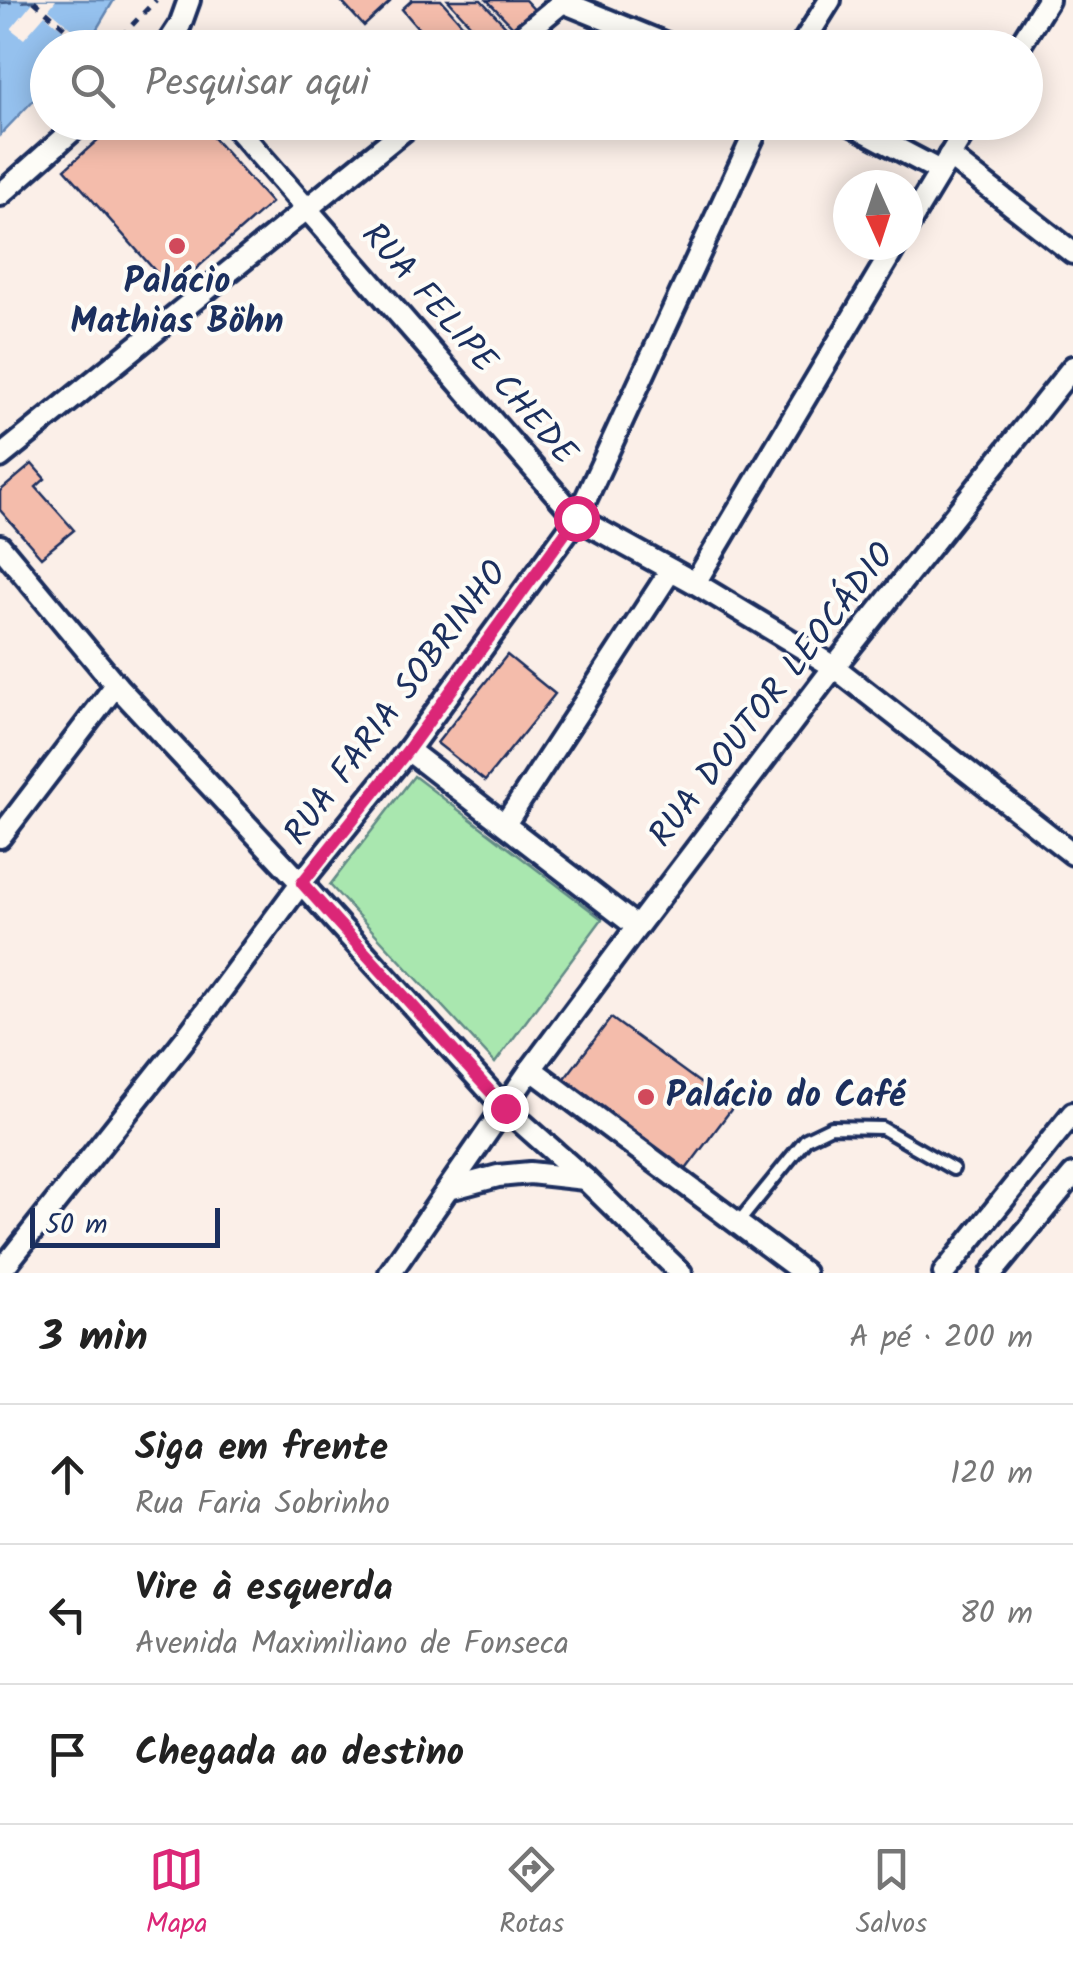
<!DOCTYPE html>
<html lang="pt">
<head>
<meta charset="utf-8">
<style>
	:root { --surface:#fff; --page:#f6f6f6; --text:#222; --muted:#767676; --line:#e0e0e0; --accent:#db2777 }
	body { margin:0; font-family:Kalam,sans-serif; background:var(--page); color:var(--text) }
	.compass { position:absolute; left:833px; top:170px; width:90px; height:90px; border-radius:50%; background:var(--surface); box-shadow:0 5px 25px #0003; rotate:177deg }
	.scale { position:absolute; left:30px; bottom:25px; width:190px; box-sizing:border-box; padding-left:10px; border:5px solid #1b2f5e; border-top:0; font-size:28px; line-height:35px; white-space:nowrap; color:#1b2f5e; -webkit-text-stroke:8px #fdfcf7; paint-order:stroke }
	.stop { position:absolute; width:30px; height:30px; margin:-22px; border:8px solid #db2777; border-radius:50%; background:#fff }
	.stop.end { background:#db2777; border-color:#fff; box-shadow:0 2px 10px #0008 }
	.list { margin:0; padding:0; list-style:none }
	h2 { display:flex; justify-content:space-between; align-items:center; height:130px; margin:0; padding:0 40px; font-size:42px }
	h2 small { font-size:32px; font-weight:400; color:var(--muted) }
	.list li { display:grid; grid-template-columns:65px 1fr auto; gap:30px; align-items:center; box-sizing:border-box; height:140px; padding:0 40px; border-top:2px solid var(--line) }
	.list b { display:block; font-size:38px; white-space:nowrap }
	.list p { margin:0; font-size:32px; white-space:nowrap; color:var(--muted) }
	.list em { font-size:32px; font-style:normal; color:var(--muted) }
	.icon { flex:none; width:55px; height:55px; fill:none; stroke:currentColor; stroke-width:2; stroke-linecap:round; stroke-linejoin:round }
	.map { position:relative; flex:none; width:1073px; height:1273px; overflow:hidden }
	.search { position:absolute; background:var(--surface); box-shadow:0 5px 25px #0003; left:30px; right:30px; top:30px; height:110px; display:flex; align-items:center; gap:25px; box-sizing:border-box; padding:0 35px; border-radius:55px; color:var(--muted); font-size:38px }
	.sheet { height:550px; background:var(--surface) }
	nav { display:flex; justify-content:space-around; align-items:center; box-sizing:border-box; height:140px; border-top:2px solid var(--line); background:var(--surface); font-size:28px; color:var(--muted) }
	nav a { display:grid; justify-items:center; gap:5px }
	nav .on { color:var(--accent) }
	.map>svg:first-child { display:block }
	.green { fill:#a9e7af; stroke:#628b86; stroke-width:2.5 }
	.water { fill:#95c1ee; stroke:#6487b4; stroke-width:2.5 }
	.pier { fill:#fbefe8 }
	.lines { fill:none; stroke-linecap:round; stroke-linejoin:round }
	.ferry { stroke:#405b89; stroke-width:2.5; stroke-dasharray:12 10; stroke-linecap:butt }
	.building { fill:#f4bcab; stroke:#1b2f5e; stroke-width:2.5 }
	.service-casing { stroke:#1b2f5e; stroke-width:18 }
	.minor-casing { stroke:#1b2f5e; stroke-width:28 }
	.path { stroke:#1b2f5e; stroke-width:5; stroke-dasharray:8 8; stroke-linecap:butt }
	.service { stroke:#fdfcf7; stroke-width:10 }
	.minor { stroke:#fdfcf7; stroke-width:20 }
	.route { stroke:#db2777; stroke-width:12 }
	.poi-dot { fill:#d1495b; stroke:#fdfcf7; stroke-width:4 }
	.labels { text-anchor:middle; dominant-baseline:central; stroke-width:8; stroke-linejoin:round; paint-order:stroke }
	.poi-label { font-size:35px; font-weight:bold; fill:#1b2f5e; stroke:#fdfcf7 }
	.street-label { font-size:35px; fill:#1b2f5e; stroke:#fdfcf7 }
</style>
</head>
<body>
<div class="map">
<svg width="1073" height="1273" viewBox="0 0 1073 1273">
	<rect width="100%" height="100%" fill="#fbefe8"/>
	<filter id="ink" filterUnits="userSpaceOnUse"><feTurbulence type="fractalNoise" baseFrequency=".01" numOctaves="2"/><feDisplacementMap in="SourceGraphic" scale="20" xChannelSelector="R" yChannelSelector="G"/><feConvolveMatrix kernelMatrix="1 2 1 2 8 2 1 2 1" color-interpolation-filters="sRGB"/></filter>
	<g filter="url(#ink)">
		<path class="green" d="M414,776L602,919L495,1063L330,885Z"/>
		<path class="water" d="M0,0H114L86,47L48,48L47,86L0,135Z"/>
		<path class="pier" d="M35,0H56L49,9L90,44L84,47L45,15L24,39L11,29Z"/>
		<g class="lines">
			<path class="ferry" d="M0,3L34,1"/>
		</g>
		<g class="building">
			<path d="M340,0H388L390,2L364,26Z"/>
			<path d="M412,0H441L483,48H435L402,9Z"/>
			<path d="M448,0H481L513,34L499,48H492Z"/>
			<path d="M487,0H525L540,16L520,34Z"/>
			<path d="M118,122H199L271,203L172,290L65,169Z"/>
			<path d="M32,464L45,479L36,487L74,530L41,557L0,510V491Z"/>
			<path d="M507,655L555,694L485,781L437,743Z"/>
			<path d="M611,1018L733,1107L681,1176L559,1086Z"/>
		</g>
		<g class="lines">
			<g class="service-casing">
				<path id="service" d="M738,1223L806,1139L831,1127L882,1128L953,1169"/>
			</g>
			<g class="minor-casing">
				<g id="minor">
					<path d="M563,2L676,48"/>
					<path d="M165,48L180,25L189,0"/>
					<path d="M507,48L565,0"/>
					<path d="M800,48L830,0"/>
					<path d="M1018,48L1048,0"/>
					<path d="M231,122L577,518L695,583L834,667L1073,854"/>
					<path d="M847,122L940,171"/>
					<path d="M949,156L1073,253"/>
					<path d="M0,195L82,122"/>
					<path d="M908,225L970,122"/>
					<path d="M0,457L414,122"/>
					<path d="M0,546L116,685L301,883L505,1108L585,1179L681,1273"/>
					<path d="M695,583L896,245"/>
					<path d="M408,750L637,927"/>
					<path d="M505,824L671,570"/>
					<path d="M0,837L116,685"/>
					<path d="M531,1069L804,1273"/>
					<path d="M449,1189L498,1176L530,1173L585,1179"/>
					<path d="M0,1272L186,1038L301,883L408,750L577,518L760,122"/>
					<path d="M390,1273L531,1069L637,927L834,667L1073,367"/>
					<path d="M944,1273L1073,1113"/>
					<path d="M992,1273L1073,1175"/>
				</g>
			</g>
			<g class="path">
				<path d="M34,1L88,48"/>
				<path d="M110,48L156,0"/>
			</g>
			<use href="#service" class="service"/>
			<use href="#minor" class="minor"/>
		</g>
	</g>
	<g class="lines" filter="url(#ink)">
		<path class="route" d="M505,1108L302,883L408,750L576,518"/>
	</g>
	<g class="poi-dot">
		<circle cx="177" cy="246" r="10"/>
		<circle cx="646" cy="1097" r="10"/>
	</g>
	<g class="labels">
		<g class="poi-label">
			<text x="177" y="283">Palácio<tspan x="177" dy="40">Mathias Böhn</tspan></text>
			<text x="666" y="1097" text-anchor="start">Palácio do Café</text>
		</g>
		<g class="street-label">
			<text transform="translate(468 345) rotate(49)">RUA FELIPE CHEDE</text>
			<text transform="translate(773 696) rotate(-52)">RUA DOUTOR LEOCÁDIO</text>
			<text transform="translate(397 704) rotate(-53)">RUA FARIA SOBRINHO</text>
		</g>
	</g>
</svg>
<svg class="compass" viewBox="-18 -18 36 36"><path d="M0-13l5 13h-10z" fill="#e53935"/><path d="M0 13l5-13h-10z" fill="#767676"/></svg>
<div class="scale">50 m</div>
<div class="stop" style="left:576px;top:518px"></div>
<div class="stop end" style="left:505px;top:1108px"></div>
<div class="search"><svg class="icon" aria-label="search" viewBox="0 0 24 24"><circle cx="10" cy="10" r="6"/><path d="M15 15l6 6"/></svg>Pesquisar aqui</div>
</div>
<section class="sheet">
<h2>3 min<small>A pé · 200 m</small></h2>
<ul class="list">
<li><svg class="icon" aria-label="ahead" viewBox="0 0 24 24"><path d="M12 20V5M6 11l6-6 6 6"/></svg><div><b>Siga em frente</b><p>Rua Faria Sobrinho</p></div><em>120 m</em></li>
<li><svg class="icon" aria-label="left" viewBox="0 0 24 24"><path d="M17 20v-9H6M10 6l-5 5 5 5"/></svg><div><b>Vire à esquerda</b><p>Avenida Maximiliano de Fonseca</p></div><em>80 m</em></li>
<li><svg class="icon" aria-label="arrive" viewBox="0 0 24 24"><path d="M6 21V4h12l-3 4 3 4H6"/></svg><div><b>Chegada ao destino</b></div></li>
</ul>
</section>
<nav>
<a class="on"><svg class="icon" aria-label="map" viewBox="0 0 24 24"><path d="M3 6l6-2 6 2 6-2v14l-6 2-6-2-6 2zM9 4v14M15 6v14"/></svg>Mapa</a>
<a><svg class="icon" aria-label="directions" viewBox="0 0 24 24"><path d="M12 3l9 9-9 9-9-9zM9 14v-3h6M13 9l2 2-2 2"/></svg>Rotas</a>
<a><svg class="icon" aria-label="saved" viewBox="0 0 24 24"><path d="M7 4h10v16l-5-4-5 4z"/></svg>Salvos</a>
</nav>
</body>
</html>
